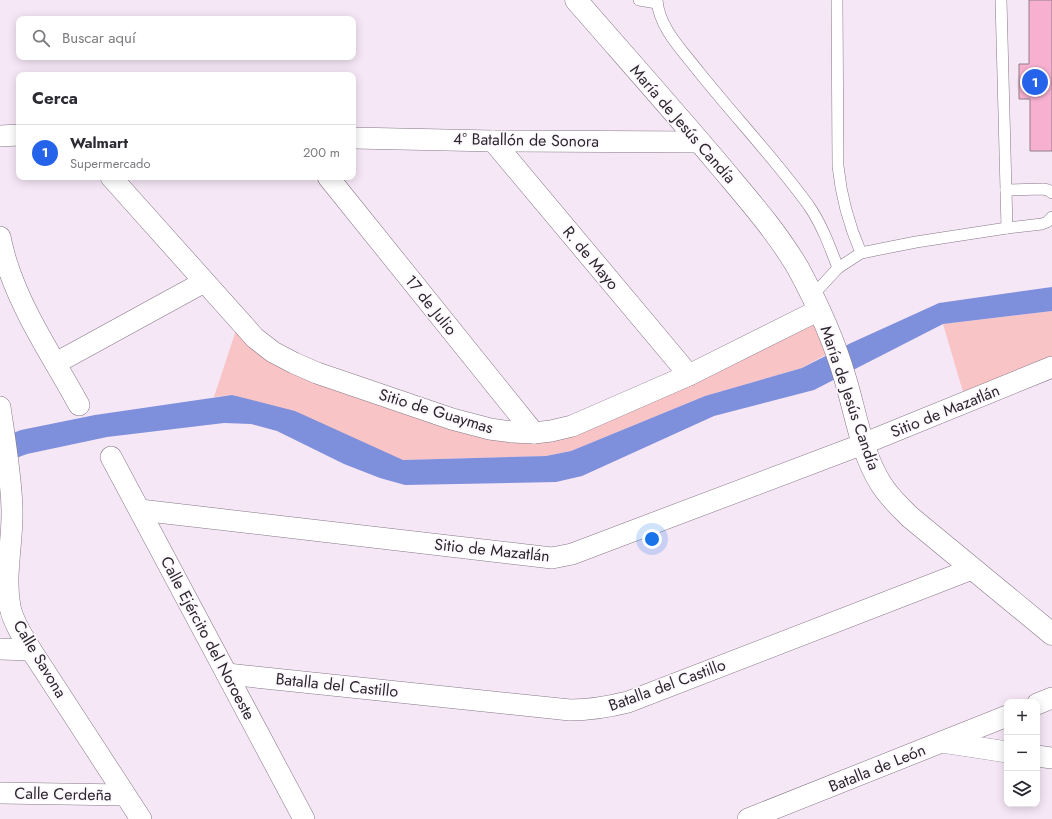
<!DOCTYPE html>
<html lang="es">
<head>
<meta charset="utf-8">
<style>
	:root { --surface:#fff; --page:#f2f2f3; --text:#2b2b33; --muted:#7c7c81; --line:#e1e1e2; --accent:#2563eb }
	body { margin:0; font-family:Jost,sans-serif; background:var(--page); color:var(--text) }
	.controls { position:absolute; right:12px; bottom:12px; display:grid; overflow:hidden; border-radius:8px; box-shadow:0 2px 10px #0003 }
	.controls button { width:36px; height:36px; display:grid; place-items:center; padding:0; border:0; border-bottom:1px solid var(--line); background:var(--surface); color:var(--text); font:20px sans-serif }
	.you { position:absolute; left:652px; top:539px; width:14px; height:14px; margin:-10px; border:3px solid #fff; border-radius:50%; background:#1a73e8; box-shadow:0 0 0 6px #1a73e833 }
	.badge { display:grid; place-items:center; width:26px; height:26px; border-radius:50%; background:var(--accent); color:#fff; font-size:13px; font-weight:700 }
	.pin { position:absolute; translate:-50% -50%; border:2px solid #fff; box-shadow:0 1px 4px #0006 }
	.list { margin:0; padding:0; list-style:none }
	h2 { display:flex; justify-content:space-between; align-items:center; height:52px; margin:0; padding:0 16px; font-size:17px }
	h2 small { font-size:13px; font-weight:400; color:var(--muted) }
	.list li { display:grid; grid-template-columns:26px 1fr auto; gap:12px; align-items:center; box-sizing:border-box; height:56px; padding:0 16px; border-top:1px solid var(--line) }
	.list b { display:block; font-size:15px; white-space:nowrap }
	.list p { margin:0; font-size:13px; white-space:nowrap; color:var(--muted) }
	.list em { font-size:13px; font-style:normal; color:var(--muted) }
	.icon { flex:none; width:22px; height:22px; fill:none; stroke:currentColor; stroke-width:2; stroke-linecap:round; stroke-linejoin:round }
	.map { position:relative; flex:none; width:1052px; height:819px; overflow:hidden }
	.search { position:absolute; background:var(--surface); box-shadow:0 2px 10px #0003; left:16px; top:16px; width:340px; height:44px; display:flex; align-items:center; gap:10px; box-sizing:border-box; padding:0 14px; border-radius:8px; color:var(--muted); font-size:15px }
	.panel { position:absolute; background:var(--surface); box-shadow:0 2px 10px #0003; left:16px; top:72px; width:340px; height:108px; border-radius:8px }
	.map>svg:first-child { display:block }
	.green { fill:#f9c4c6 }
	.water { fill:#7e8fdc }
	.building { fill:#f8b0d1; stroke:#917e86 }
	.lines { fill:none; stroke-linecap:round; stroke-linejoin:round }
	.service-casing { stroke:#857886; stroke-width:12 }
	.minor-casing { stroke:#857886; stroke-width:22 }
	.tertiary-casing { stroke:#857886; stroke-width:23 }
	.service { stroke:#fff; stroke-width:11 }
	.minor { stroke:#fff; stroke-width:21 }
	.tertiary { stroke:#fff; stroke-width:22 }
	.labels { text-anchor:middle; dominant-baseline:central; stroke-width:3.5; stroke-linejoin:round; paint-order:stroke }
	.street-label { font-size:16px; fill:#2c272c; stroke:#fdf8fe }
</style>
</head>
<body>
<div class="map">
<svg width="1052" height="819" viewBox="0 0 1052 819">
	<rect width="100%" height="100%" fill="#f6e7f6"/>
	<g class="green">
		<path d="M819,310L836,349L802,368L705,396L571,451L546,456L403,460L232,395L214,397L239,321L255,338L452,419L551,431Z"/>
		<path d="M1052,311V367L966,402L943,324Z"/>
	</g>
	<path class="water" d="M1052,287V311L943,324L814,390L714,416L582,476L556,482L405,485L380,478L344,464L277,431L251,424L224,423L107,437L27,454L0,464V438L21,430L95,415L232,395L295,411L403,460L546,456L571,451L705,396L802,368L851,343L939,303Z"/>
	<path class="building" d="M1029,0H1052V151H1030V99H1019V64H1029Z"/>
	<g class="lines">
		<g class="service-casing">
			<g id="service">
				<path d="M639,0L657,3"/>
				<path d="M657,0C659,28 683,51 699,72C735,117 775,159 809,206C822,225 830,247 838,268"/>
				<path d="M837,0L838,166C841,196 849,225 861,253"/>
				<path d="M1001,0L1007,228"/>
				<path d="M1006,190L1043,189L1048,190L1052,193"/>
				<path d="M812,296L838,268L861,253L916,242L1007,228L1042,224L1047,222L1052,217"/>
			</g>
		</g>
		<g class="minor-casing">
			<g id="minor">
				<path d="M0,136L19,135"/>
				<path d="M353,138L493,141L699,142"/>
				<path d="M493,141L689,375"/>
				<path d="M111,177L255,338L273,352L294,363L317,373L452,419L490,429L512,432L534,433L551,431L572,426L689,375L819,310"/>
				<path d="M328,177L534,433"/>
				<path d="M0,237C2,246 4,255 7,264C23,314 54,359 79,405"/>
				<path d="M56,363L204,282"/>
				<path d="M0,407C5,441 11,475 12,509C13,541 4,575 10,607C13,622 23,637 31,650L141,819"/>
				<path d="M111,457L304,819"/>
				<path d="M140,510L552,558L572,554L863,444L1052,367"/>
				<path d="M0,649L31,650"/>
				<path d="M227,674L570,710C590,710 608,707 628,702L972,569"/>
				<path d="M1037,704L1052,698"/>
				<path d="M942,742L1007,752"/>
				<path d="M1037,756L1052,758"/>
				<path d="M0,793L125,795"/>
				<path d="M748,819L1007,716"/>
			</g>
		</g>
		<g class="tertiary-casing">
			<path id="tertiary" d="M576,0C623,54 670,107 716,161C745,196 775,229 798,268C817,303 834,340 845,378C856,414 861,452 881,484C889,497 900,507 910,517L1052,634"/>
		</g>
		<use href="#service" class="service"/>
		<use href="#minor" class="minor"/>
		<use href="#tertiary" class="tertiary"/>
	</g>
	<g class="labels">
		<g class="street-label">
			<text transform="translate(683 124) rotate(49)">María de Jesús Candía</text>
			<text transform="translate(526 140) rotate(1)">4° Batallón de Sonora</text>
			<text transform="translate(591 258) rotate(50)">R. de Mayo</text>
			<text transform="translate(431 305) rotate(51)">17 de Julio</text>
			<text transform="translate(850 398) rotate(71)">María de Jesús Candía</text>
			<text transform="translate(436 411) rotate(17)">Sitio de Guaymas</text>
			<text transform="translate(945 411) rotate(-22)">Sitio de Mazatlán</text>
			<text transform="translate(492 550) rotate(6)">Sitio de Mazatlán</text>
			<text transform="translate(208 638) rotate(62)">Calle Ejército del Noroeste</text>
			<text transform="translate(40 659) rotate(59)">Calle Savona</text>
			<text transform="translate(337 685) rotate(6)">Batalla del Castillo</text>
			<text transform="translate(667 685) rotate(-20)">Batalla del Castillo</text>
			<text transform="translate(877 768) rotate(-22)">Batalla de León</text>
			<text transform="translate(63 794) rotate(1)">Calle Cerdeña</text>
		</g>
	</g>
</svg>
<div class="controls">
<button>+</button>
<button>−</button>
<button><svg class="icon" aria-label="layers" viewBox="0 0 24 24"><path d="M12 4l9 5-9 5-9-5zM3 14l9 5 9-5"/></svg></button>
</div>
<div class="you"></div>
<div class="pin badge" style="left:1035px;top:82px">1</div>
<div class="search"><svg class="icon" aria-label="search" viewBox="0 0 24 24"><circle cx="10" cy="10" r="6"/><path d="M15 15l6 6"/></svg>Buscar aquí</div>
<section class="panel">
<h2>Cerca<small></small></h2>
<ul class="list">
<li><span class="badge">1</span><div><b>Walmart</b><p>Supermercado</p></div><em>200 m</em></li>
</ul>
</section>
</div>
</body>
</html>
